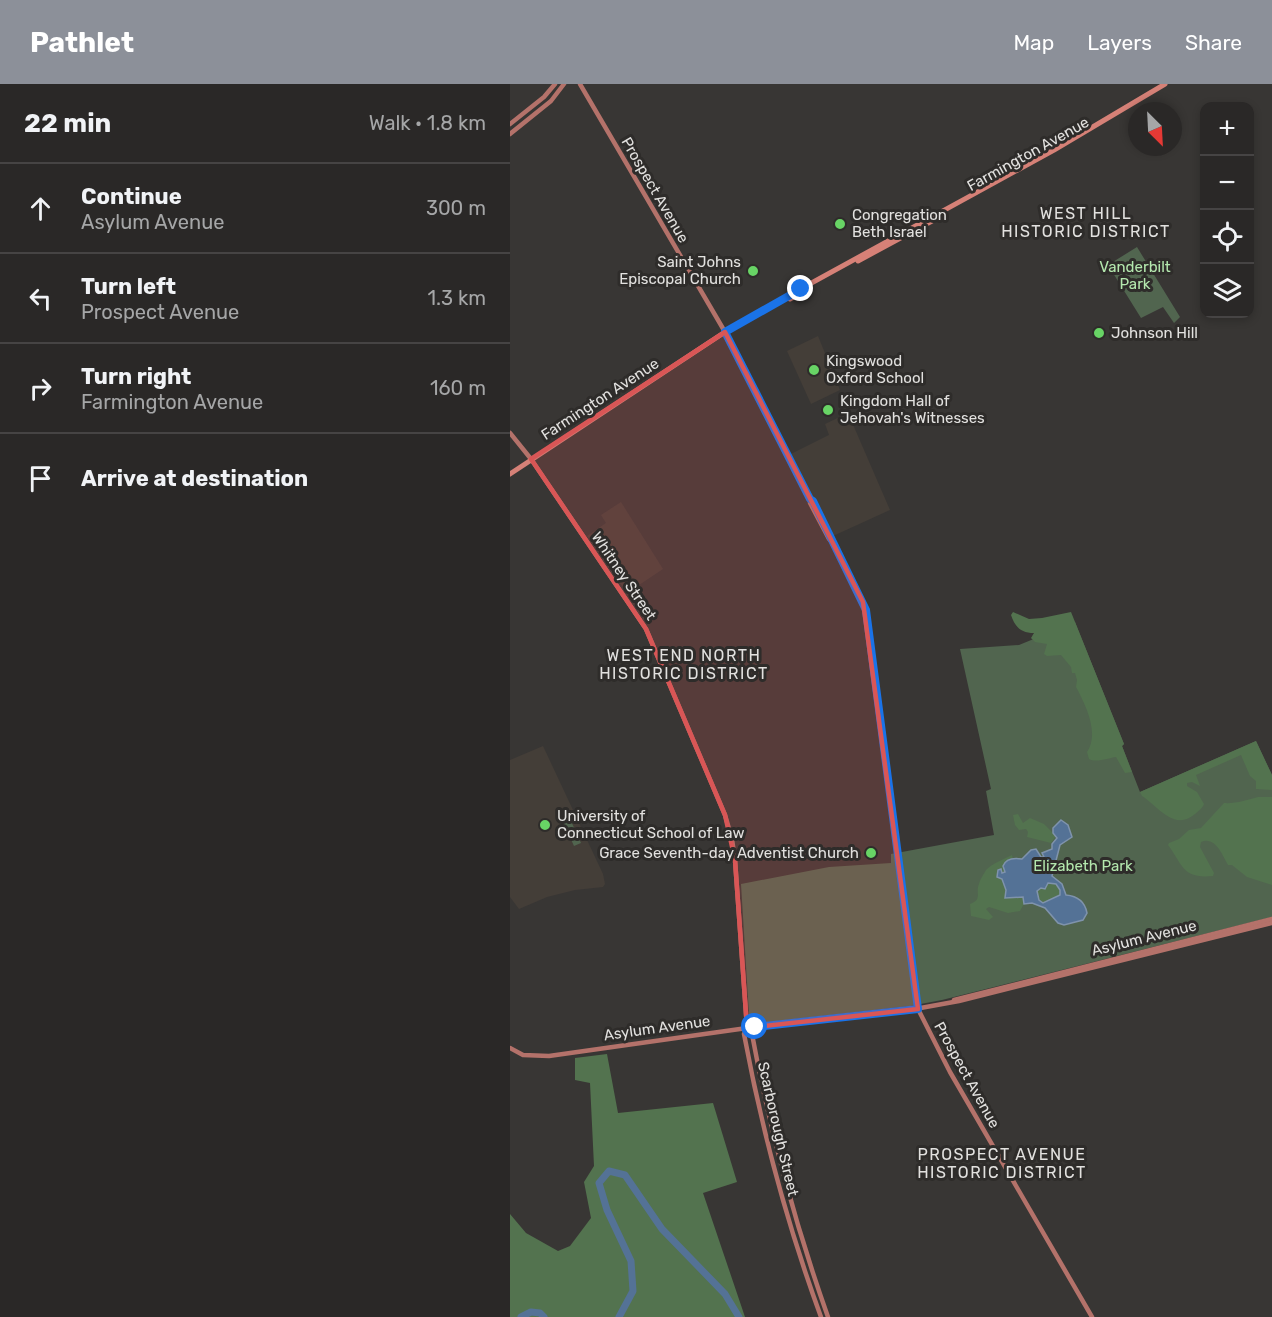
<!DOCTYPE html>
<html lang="en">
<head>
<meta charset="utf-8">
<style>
	:root { --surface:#2a2827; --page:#363433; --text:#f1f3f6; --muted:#a5a6a7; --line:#464444; --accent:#8c9099 }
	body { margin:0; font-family:Rubik,sans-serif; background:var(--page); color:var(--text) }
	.controls { position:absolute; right:18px; top:18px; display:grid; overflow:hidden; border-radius:12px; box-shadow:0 3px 9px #0003 }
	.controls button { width:54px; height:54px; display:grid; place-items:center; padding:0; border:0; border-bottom:2px solid var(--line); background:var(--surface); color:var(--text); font:30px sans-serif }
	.compass { position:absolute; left:618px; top:18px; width:54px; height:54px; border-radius:50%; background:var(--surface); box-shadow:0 3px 9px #0003; rotate:156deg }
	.stop { position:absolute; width:18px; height:18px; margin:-14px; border:4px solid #1a73e8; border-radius:50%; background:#fff }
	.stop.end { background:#1a73e8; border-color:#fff; box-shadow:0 2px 6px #0008 }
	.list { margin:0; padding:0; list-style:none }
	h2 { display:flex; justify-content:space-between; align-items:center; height:78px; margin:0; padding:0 24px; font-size:26px }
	h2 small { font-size:20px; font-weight:400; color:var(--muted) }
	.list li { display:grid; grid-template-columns:39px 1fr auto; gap:18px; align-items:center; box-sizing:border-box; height:90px; padding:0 24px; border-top:2px solid var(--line) }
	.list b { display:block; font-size:22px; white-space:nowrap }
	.list p { margin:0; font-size:20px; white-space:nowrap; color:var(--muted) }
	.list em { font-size:20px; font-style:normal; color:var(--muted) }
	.icon { flex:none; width:33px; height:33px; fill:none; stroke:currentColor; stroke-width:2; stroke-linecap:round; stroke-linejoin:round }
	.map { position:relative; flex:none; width:762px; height:1233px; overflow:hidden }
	header { display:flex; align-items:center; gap:36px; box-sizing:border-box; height:84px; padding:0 30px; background:var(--accent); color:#fff }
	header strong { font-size:28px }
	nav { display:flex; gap:33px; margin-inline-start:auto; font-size:21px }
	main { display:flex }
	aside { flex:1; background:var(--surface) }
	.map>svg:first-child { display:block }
	.built { fill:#443e38 }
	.green { fill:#51654f }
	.forest { fill:#53734f }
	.water { fill:#547296; stroke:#7f93ac; stroke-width:1.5; fill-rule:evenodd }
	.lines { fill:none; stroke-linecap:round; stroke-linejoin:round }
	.river { stroke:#547296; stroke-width:7 }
	.secondary { stroke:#b4726a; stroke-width:4.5 }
	.primary { stroke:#d68177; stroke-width:5 }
	.route { stroke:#1a73e8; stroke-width:8 }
	.marked { fill:#d95656; fill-opacity:0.2; stroke:#d95656; stroke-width:4.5; stroke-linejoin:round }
	.poi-dot { fill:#68d465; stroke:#2e2c2a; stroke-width:2 }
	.labels { text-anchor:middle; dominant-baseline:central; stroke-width:6; stroke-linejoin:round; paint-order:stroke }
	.street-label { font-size:15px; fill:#e2e1df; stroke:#2e2c2a }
	.poi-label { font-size:15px; fill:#e2e1df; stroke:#2e2c2a; text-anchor:start }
	.park-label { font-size:15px; fill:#b4e8ae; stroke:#2e2c2a }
	.neighbourhood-label { font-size:16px; letter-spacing:1.5px; fill:#e2e1df; stroke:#2e2c2a }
</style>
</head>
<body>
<header>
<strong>Pathlet</strong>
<nav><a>Map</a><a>Layers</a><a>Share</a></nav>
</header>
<main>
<aside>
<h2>22 min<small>Walk · 1.8 km</small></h2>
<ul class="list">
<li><svg class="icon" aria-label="ahead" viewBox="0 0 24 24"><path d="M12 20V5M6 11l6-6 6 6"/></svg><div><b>Continue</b><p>Asylum Avenue</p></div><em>300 m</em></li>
<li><svg class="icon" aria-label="left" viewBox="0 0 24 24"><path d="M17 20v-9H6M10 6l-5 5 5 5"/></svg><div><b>Turn left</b><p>Prospect Avenue</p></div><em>1.3 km</em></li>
<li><svg class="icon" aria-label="right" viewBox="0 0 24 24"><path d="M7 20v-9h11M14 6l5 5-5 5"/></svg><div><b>Turn right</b><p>Farmington Avenue</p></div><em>160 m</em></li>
<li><svg class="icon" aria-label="arrive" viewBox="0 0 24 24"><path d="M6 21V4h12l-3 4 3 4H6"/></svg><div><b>Arrive at destination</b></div></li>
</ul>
</aside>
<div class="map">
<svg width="762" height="1233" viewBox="0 0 762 1233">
	<rect width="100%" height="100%" fill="#383634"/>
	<g class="built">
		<path d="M308,252L330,306L301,320L277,267Z"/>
		<path d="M338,329L380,426L323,452L281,370L319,351L315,340Z"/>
		<path d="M111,418L153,485L117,509L77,452L96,439L91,431Z"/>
		<path d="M33,662L93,790L95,800L93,803L65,806L37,813L9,825L0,813V676Z"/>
	</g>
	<g class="green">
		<path d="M627,163L670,233L664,239L653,223L631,234L598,181Z"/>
		<path d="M565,538L614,660L612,662L630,708L746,657L762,691V833L432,916L400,922L249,939L244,938L239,930L231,800L319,783L381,779V770L484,751L476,707L481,705L450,565L509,561Z"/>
		<path d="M56,726L71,759L64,762L49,729Z"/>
	</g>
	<g class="forest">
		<path d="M503,528L519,535L532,534L561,528L614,660L612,662L622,688L615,689L606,673C599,674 586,679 579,675L577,668C590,649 575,620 566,603L567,596L565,589H562L561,583L551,571L537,572L534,570L537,560L525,558L521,554L524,549C511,549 505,543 501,531Z"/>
		<path d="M746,657L762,691V706L746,705V697L740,692L731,671L686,691L690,702L682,698L677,699V702L687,708L694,720C692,725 689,726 685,730C664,748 648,722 632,712L630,708Z"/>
		<path d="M748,713H762V801L737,793L722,781H718C712,770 705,752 691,758L690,763L704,789L703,792C672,795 673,781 658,761L659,759L669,755L679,746L691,744L714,719C724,720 738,716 748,713Z"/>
		<path d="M508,730L513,739L520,734L534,740L546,752L541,759L517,753L518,748L516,745L509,746L505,741L503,731Z"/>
		<path d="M502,771L503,775L498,777L493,782L495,788L492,789L491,785C490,796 498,803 496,814L504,812L513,813L515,818L510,827L498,829L479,823L476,825L483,833L479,836L461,832L460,820C473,815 465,809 469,800C470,795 474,790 476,786C483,779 494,775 502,771Z"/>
		<path d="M541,798L549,803L550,811L533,819L530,816L527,807L531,804H536L537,800Z"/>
		<path d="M97,970L108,1029L203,1019L227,1098L193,1109L235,1233H0V1130L16,1149L48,1167L60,1162L81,1134L74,1098L84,1082L80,999L65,996V974Z"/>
	</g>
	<path class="water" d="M551,736L558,741L562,753L550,761L542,792L552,800L556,811C567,812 575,818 577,829L573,836L554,841L548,839L535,824L522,819L514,820L513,813L495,814L496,806L492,795L487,793L488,786L491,785L492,789L495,788L493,782C496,774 506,774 512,775L521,766L526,765L531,773H534L532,769L542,765V760L547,754L543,749V744ZM538,799L546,800L550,806V811L533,819L529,816L527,807L531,804L535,805Z"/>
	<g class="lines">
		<g class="river">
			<path d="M11,1233L21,1228L30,1229L34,1233"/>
			<path d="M109,1233L123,1207L121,1177L97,1126L89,1099L99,1087L115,1091L152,1145L215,1210L229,1233"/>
		</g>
		<g class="secondary">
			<path d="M70,0L215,248L300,415L303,417L356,527L408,925L440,988L582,1233"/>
			<path d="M0,40L34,13L45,0"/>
			<path d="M0,50L41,17L54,0"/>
			<path d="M0,349L21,375L136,545L215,731L222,755L225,776L237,944L234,950C252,1047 277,1140 311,1233"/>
			<path d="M300,415V419L319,455L322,458"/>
			<path d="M444,916L762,835"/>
			<path d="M237,944L242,950C260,1047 285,1140 318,1233"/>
			<path d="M0,964L13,971L39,972L237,944L405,925L449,917L762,839"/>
		</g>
		<g class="primary">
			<path d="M348,177L422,137"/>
			<path d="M280,215L298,205"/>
			<path d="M0,390L215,248L265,219L544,66L655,0"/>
		</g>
	</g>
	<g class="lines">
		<path class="route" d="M245,943L408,925L356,526L303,417L300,415L215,248L291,205"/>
	</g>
	<path class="marked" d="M215,248L353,518L408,925L237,944L225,776L215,731L136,545L21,375Z"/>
	<g class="poi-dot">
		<circle cx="330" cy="140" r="6"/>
		<circle cx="243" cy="187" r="6"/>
		<circle cx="589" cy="249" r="6"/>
		<circle cx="304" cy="286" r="6"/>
		<circle cx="318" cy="326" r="6"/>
		<circle cx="35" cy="741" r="6"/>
		<circle cx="361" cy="769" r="6"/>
	</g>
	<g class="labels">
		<g class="street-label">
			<text transform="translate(518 70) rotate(-29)">Farmington Avenue</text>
			<text transform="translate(145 106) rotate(60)">Prospect Avenue</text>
			<text transform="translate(90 315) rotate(-33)">Farmington Avenue</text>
			<text transform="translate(114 492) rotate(56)">Whitney Street</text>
			<text transform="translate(634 854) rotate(-14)">Asylum Avenue</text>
			<text transform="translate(147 944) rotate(-8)">Asylum Avenue</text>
			<text transform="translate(457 991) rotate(61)">Prospect Avenue</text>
			<text transform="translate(268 1045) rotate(77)">Scarborough Street</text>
		</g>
		<g class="poi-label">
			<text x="342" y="131">Congregation<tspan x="342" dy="17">Beth Israel</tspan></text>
			<text x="231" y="178" text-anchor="end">Saint Johns<tspan x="231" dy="17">Episcopal Church</tspan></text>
			<text x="601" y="249">Johnson Hill</text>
			<text x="316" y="277">Kingswood<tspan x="316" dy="17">Oxford School</tspan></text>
			<text x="330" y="317">Kingdom Hall of<tspan x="330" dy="17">Jehovah's Witnesses</tspan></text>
			<text x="47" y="732">University of<tspan x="47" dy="17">Connecticut School of Law</tspan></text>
			<text x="349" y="769" text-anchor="end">Grace Seventh-day Adventist Church</text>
		</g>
		<g class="park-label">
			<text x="625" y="183">Vanderbilt<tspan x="625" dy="17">Park</tspan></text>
			<text x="573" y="782">Elizabeth Park</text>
		</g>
		<g class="neighbourhood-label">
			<text x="576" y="129">WEST HILL<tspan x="576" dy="18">HISTORIC DISTRICT</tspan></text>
			<text x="174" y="571">WEST END NORTH<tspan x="174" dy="18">HISTORIC DISTRICT</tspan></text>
			<text x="492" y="1070">PROSPECT AVENUE<tspan x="492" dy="18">HISTORIC DISTRICT</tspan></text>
		</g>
	</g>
</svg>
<div class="controls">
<button>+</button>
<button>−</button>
<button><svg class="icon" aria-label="locate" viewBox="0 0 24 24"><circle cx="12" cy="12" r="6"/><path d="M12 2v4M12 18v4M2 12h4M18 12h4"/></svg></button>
<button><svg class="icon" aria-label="layers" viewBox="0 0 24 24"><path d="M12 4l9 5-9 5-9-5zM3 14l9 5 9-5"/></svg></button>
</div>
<svg class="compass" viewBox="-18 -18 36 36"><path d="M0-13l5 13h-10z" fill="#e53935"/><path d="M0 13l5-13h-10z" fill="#a5a6a7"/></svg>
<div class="stop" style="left:245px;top:943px"></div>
<div class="stop end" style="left:291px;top:205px"></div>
</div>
</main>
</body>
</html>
